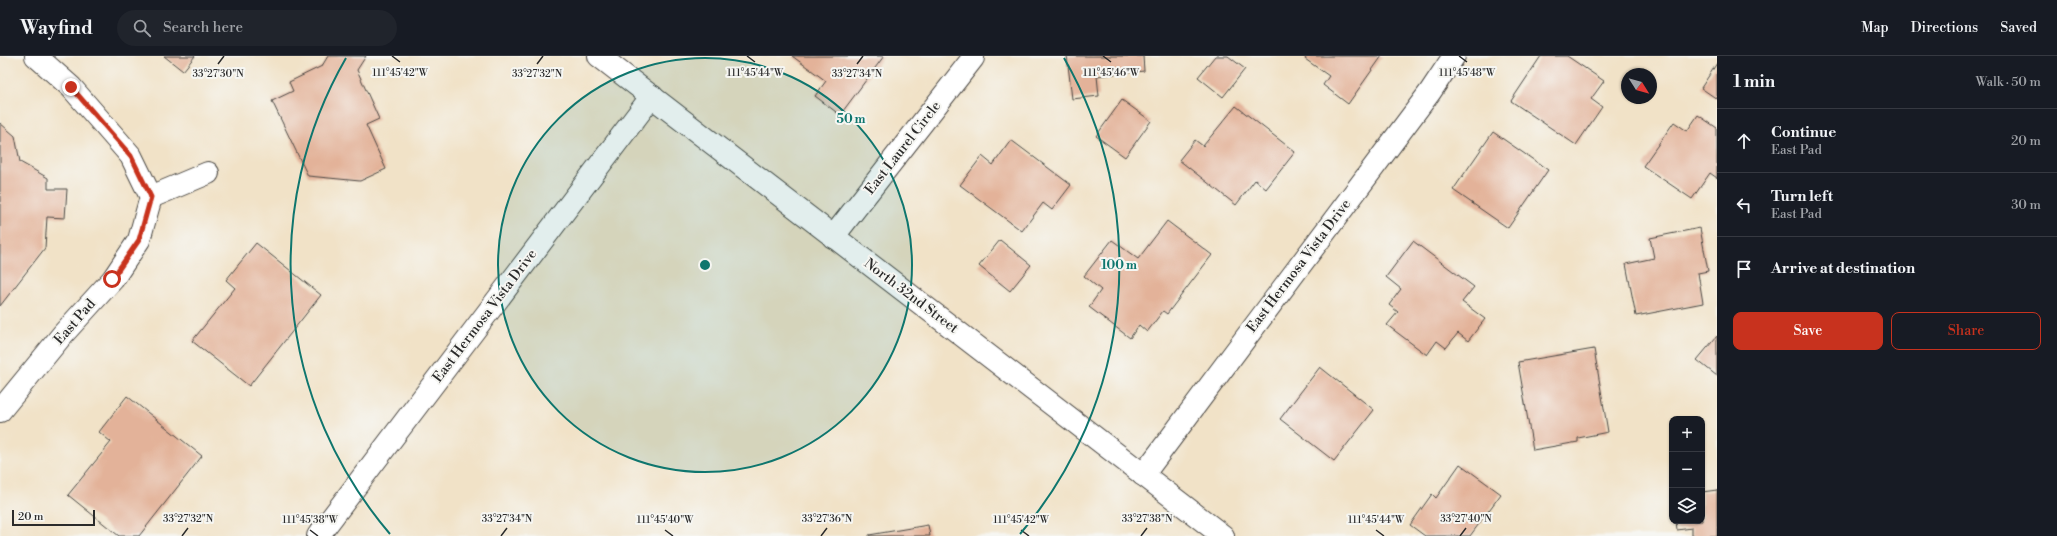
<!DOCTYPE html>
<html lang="en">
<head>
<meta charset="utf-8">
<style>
	:root { --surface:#171b24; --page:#20242c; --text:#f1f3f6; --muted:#9ea1a6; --line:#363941; --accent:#c8321e }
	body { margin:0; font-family:"Libre Bodoni",serif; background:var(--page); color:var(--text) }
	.controls { position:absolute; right:12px; bottom:12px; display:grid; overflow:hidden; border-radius:8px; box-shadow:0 1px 3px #0004 }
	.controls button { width:36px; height:36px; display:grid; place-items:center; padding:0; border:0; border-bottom:1px solid var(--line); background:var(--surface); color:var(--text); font:20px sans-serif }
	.compass { position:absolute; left:1621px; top:12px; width:36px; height:36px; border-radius:50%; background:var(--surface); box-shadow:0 1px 3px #0004; rotate:127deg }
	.scale { position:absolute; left:12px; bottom:10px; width:83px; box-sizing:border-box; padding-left:4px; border:2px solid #2b2b2b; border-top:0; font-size:11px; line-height:14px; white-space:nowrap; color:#2b2b2b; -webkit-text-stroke:3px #f6f6f2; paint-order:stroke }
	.stop { position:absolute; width:12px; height:12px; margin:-9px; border:3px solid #c8321e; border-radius:50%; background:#fff }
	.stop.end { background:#c8321e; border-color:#fff; box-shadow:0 1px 4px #0008 }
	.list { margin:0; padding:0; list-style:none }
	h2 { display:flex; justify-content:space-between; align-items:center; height:52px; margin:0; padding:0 16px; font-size:17px }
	h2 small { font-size:13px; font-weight:400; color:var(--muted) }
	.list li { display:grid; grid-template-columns:26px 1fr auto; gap:12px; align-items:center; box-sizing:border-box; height:64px; padding:0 16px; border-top:1px solid var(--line) }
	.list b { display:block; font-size:15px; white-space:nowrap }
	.list p { margin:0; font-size:13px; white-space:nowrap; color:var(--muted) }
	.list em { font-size:13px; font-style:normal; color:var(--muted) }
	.actions { display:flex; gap:8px; padding:12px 16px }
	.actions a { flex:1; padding:9px 0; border:1px solid var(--accent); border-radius:8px; text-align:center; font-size:14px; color:var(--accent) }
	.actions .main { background:var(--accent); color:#fff }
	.icon { flex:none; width:22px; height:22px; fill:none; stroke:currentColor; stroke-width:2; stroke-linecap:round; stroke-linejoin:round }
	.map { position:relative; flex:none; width:1717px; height:480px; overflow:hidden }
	header { display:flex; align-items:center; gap:24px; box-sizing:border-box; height:56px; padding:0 20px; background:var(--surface); border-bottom:1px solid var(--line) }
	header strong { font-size:19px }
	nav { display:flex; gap:22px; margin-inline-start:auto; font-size:14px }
	.search { width:280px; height:36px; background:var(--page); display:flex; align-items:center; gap:10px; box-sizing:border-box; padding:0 14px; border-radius:22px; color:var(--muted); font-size:15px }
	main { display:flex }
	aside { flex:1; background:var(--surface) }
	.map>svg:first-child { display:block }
	.building { fill:#e3b299 }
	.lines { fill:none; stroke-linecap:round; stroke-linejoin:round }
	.minor-casing { stroke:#494642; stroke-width:24 }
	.tertiary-casing { stroke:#494642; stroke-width:24 }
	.minor { stroke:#fff; stroke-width:22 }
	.tertiary { stroke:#fff; stroke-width:22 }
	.route { stroke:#c8321e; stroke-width:5 }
	.ticks { fill:none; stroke:#2b2b2b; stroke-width:1.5 }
	.ring { fill:none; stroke:#0f766e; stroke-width:2 }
	.labels { text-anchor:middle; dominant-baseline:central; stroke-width:4; stroke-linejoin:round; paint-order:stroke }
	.street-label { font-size:14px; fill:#2b2b2b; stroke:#f6f6f2 }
	.ticks-label { font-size:10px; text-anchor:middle; fill:#2b2b2b; stroke:#f6f6f2; stroke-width:4; stroke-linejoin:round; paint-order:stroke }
	.centre { fill:#0f766e; stroke:#f6f6f2; stroke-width:2 }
	.ring-label { font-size:12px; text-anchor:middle; font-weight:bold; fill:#0f766e; stroke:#f6f6f2; stroke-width:4; stroke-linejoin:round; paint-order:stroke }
</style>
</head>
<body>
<header>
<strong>Wayfind</strong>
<div class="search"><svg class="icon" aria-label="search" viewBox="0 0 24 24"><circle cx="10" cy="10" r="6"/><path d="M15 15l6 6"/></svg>Search here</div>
<nav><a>Map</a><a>Directions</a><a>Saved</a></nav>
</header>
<main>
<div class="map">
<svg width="1717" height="480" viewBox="0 0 1717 480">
	<rect width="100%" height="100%" fill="#f6f6f2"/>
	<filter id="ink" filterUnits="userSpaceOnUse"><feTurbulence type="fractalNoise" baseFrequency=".025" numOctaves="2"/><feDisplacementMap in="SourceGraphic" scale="8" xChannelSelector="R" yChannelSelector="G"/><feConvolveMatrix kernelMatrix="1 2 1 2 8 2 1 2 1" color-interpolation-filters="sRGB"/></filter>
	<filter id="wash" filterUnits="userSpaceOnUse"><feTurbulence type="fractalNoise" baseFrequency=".012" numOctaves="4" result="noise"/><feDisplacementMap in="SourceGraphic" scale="16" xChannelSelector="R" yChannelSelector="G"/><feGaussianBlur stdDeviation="0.9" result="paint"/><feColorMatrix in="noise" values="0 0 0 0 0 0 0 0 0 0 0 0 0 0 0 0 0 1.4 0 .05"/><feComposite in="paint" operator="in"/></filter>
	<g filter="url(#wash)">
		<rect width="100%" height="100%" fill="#f1e2c7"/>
		<g id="blocks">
			<g class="building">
				<path d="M164,0H195L183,15Z"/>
				<path d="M328,0H366L357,14L379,63L366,69L386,113L360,125L308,120L272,45L293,35L289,26L322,10Z"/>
				<path d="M792,0H884L840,59L815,40L826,25Z"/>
				<path d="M1067,0H1143L1144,15L1097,20L1099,40L1072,43Z"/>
				<path d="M1215,0H1228L1245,13L1223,41L1198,21Z"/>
				<path d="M1307,0H1382L1348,48L1323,29L1329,20L1305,3Z"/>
				<path d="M1541,0H1567L1604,25L1591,43L1602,51L1576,89L1511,45Z"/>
				<path d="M1717,7V43L1701,32Z"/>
				<path d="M1122,44L1151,65L1125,101L1096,80Z"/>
				<path d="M1236,50L1295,96L1266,133L1255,124L1236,149L1179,104L1195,84L1203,90Z"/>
				<path d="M1698,59L1717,72V122L1710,117L1692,143L1643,110L1674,66L1687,75Z"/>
				<path d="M0,67L15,80L20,106L48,122V133H67L65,162L47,161L45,192L0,250Z"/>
				<path d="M1493,76L1548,114L1508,172L1453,134Z"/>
				<path d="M1011,84L1071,129L1052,154L1043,147L1022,175L960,129L982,100L993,109Z"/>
				<path d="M1167,165L1212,199L1167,258L1163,255L1147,276L1139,269L1130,282L1089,251L1101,234L1084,220L1112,184L1138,203Z"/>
				<path d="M1700,172L1708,215L1698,217L1703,247L1636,260L1626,208L1654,202L1650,182Z"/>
				<path d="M1000,184L1031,209L1010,235L979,210Z"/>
				<path d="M1413,185L1474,231L1462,246L1485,263L1468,285L1458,277L1446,292L1437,285L1427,299L1387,269L1398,256L1389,249L1401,233L1386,221Z"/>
				<path d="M256,187L321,239L249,330L192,285L235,232L226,224Z"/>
				<path d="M1717,280V320L1697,304Z"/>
				<path d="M1594,293L1608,376L1578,382V386L1533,394L1518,306Z"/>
				<path d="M1320,311L1374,354L1334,405L1280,363Z"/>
				<path d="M127,340L202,400L139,480H119L68,439L111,386L99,376Z"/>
				<path d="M1460,408L1501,438L1470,480H1425L1410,469L1432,438L1436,442Z"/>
				<path d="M1717,434V480H1692V472L1677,474L1676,465H1702V436Z"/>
				<path d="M928,469L930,480H869V479Z"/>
			</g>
		</g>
	</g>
	<g filter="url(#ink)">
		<use href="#blocks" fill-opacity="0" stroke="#494642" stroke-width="1"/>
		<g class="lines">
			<g class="minor-casing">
				<g id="minor">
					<path d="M151,141L208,117"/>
					<path d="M833,181L973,2"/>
					<path d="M0,355L63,278L113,223L139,184L151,141L131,100L71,31L36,0"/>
					<path d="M318,480L652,40"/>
				</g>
			</g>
			<g class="tertiary-casing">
				<g id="tertiary">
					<path d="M599,0L1223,480"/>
					<path d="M1143,419L1430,36L1454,0"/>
				</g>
			</g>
			<use href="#minor" class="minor"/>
			<use href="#tertiary" class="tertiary"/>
		</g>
	</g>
	<g class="lines" filter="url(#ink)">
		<path class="route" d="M71,31L131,100L151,141L139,184L112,223"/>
	</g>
	<path class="ticks" d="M392,0L400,6M747,0L755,6M1103,0L1111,6M1459,0L1467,6M218,8L224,0M537,8L543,0M857,8L863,0M310,474L318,480M665,474L673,480M1021,474L1029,480M1376,474L1384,480M182,480L188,472M501,480L507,472M821,480L827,472M1141,480L1147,472M1460,480L1466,472"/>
	<circle cx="705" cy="209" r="207" fill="#0f766e" fill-opacity=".12"/>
	<g class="ring">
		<circle cx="705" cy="209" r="207"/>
		<path d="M390 478A414 414 0 0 1 346 2M1064 2A414 414 0 0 1 1020 478"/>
	</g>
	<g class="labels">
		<g class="street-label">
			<text transform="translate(903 92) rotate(-52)">East Laurel Circle</text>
			<text transform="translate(1299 210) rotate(-53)">East Hermosa Vista Drive</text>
			<text transform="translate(911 240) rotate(37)">North 32nd Street</text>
			<text transform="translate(485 260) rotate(-53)">East Hermosa Vista Drive</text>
			<text transform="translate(75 266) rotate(-49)">East Pad</text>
		</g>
	</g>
	<g class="ticks-label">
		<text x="400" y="20">111°45'42"W</text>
		<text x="755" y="20">111°45'44"W</text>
		<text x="1111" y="20">111°45'46"W</text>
		<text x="1467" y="20">111°45'48"W</text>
		<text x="218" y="21">33°27'30"N</text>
		<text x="537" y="21">33°27'32"N</text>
		<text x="857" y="21">33°27'34"N</text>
		<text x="188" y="466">33°27'32"N</text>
		<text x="507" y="466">33°27'34"N</text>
		<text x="827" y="466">33°27'36"N</text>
		<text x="1147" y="466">33°27'38"N</text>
		<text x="1466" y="466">33°27'40"N</text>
		<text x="310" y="467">111°45'38"W</text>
		<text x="665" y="467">111°45'40"W</text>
		<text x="1021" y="467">111°45'42"W</text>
		<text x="1376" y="467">111°45'44"W</text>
	</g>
	<circle cx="705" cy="209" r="6" class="centre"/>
	<g class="ring-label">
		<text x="851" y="67">50 m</text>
		<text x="1119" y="213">100 m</text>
	</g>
</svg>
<div class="controls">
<button>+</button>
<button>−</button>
<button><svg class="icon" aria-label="layers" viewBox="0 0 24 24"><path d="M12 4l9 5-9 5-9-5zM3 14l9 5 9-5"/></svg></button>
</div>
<svg class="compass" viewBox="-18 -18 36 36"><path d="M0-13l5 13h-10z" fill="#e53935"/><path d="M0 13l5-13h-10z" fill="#9ea1a6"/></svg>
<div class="scale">20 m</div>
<div class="stop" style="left:112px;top:223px"></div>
<div class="stop end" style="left:71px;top:31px"></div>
</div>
<aside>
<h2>1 min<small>Walk · 50 m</small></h2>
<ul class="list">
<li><svg class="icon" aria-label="ahead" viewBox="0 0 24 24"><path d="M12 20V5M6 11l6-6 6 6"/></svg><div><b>Continue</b><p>East Pad</p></div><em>20 m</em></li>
<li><svg class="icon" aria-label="left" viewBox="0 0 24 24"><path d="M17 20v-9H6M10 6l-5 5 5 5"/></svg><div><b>Turn left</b><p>East Pad</p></div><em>30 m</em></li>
<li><svg class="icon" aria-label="arrive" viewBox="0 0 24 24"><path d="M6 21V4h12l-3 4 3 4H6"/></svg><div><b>Arrive at destination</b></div></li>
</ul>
<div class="actions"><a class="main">Save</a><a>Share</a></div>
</aside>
</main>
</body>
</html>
